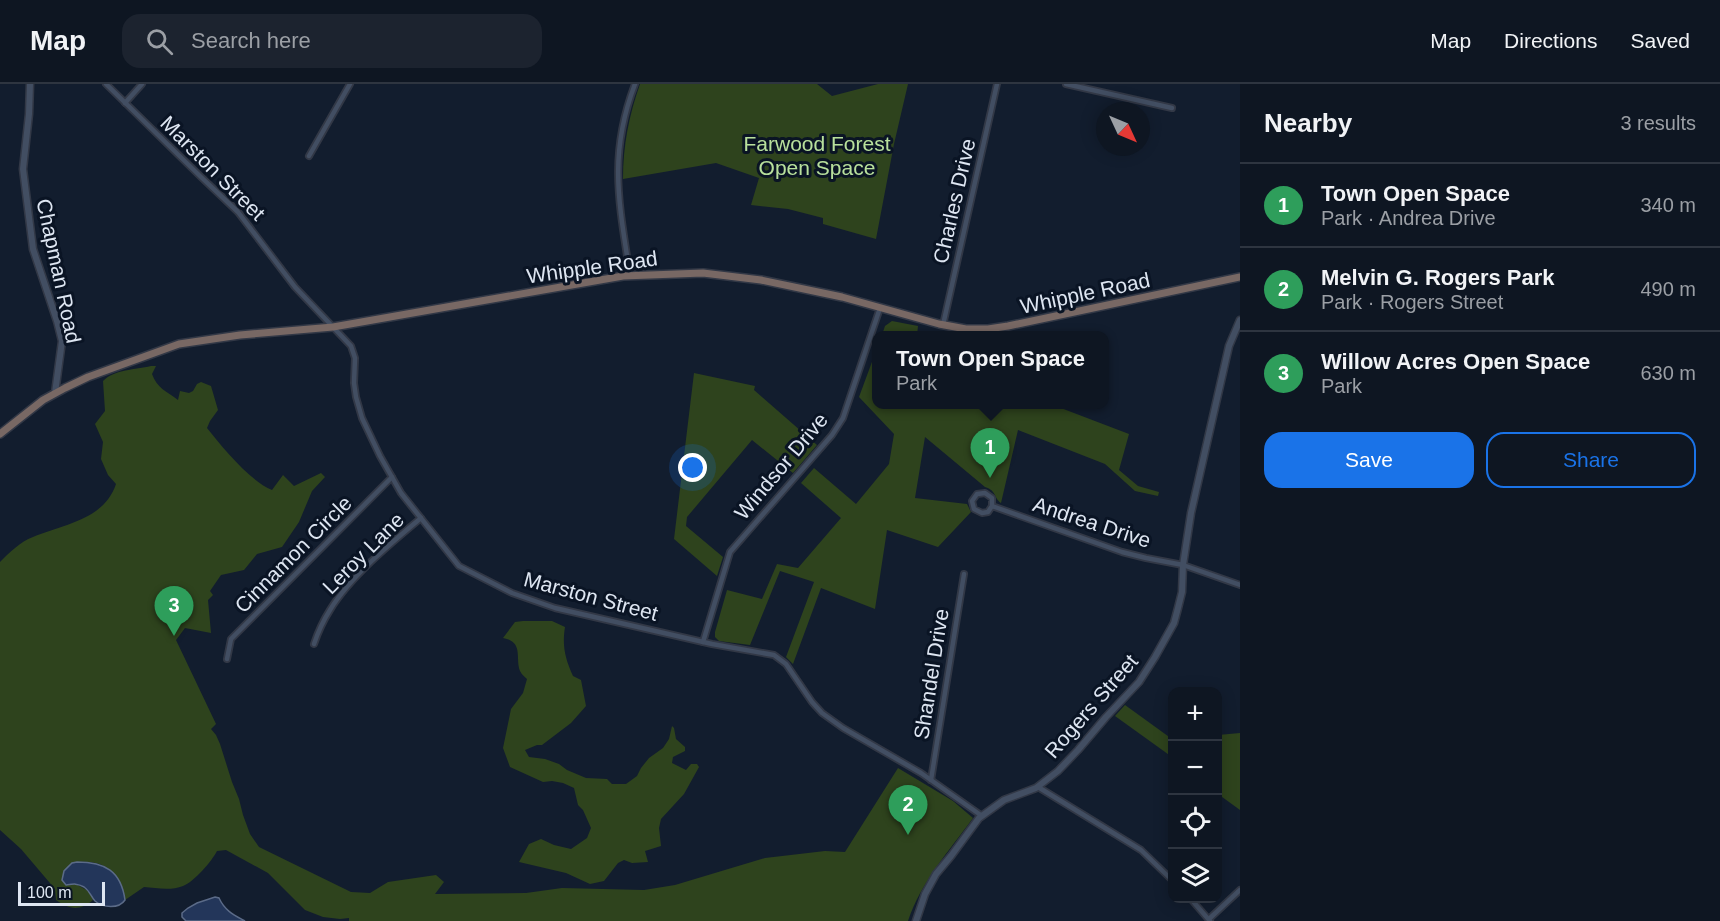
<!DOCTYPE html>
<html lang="en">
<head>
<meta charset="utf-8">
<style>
	:root { --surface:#0e1622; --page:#1c232f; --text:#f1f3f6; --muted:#9b9fa5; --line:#2e3540; --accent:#1a73e8 }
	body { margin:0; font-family:Helvetica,sans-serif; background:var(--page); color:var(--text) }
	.controls { position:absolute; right:18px; bottom:18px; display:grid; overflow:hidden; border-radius:12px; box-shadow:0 3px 15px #0003 }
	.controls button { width:54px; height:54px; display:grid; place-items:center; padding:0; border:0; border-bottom:2px solid var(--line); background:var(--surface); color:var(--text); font:30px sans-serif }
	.compass { position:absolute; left:1096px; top:18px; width:54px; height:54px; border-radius:50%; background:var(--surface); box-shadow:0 3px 15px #0003; rotate:134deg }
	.scale { position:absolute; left:18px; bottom:15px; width:87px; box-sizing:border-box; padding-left:6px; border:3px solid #dee6f2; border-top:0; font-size:16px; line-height:21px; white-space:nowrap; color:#dee6f2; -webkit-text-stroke:4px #0a1424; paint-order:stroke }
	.you { position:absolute; left:693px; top:384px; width:21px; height:21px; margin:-15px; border:4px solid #fff; border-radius:50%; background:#1a73e8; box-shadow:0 0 0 9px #1a73e833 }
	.badge { display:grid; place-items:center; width:39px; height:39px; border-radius:50%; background:var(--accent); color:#fff; font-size:20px; font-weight:700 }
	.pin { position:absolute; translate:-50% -50px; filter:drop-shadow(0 2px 3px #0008) }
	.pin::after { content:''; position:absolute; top:32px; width:21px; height:18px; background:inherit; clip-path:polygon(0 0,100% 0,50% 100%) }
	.popup { position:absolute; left:872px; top:247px; width:237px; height:78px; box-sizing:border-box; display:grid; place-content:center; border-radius:12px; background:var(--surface); filter:drop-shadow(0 2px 4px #0005); font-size:20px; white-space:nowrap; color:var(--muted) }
	.popup b { font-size:22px; color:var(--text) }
	.popup::after { content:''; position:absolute; left:50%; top:100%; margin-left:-12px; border:12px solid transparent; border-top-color:var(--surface) }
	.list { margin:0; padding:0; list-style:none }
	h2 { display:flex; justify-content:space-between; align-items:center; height:78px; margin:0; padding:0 24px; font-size:26px }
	h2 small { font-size:20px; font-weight:400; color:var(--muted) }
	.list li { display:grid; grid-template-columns:39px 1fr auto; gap:18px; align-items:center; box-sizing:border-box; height:84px; padding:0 24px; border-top:2px solid var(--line) }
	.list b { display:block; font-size:22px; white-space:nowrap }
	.list p { margin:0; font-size:20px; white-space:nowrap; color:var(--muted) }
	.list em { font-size:20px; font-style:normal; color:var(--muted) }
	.actions { display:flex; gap:12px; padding:18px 24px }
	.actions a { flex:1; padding:14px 0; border:2px solid var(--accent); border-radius:18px; text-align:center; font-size:21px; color:var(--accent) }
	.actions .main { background:var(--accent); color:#fff }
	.icon { flex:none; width:33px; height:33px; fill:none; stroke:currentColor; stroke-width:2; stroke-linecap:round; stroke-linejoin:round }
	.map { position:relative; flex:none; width:1240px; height:837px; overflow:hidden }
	header { display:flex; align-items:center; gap:36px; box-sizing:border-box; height:84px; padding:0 30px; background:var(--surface); border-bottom:2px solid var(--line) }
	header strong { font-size:28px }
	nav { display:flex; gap:33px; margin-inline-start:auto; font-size:21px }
	.search { width:420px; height:54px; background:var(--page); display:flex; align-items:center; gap:15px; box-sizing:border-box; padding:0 21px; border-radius:18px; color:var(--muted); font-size:22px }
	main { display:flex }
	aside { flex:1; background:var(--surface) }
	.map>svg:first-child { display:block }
	.green { fill:#2e431d }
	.water { fill:#23365a; stroke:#5b6b88; stroke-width:1.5 }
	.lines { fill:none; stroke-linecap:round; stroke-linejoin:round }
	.minor-casing { stroke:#323846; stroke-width:8 }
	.tertiary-casing { stroke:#323846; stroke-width:9 }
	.secondary-casing { stroke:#323846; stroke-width:10 }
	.minor { stroke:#424e62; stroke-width:4.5 }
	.tertiary { stroke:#424e62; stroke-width:6 }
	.secondary { stroke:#786864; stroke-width:7 }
	.labels { text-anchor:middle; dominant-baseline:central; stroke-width:6; stroke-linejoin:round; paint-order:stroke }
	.park-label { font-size:21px; fill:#b8e09c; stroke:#0a1424 }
	.street-label { font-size:21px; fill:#dee6f2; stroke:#0a1424 }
</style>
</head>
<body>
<header>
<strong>Map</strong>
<div class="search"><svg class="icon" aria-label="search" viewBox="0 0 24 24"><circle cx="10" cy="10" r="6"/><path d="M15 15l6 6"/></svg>Search here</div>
<nav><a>Map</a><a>Directions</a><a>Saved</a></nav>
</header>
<main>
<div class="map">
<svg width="1240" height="837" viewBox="0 0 1240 837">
	<rect width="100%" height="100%" fill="#121d2e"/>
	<g class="green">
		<path d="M640,0H817L832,12L878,0H908L894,60L876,155L823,140V134L788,125L751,121L759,94L716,79L623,95C623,62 629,31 640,0Z"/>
		<path d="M892,237L918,242L917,251H882L885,242Z"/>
		<path d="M876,267V320H966L1005,323L1053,321L1129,350L1119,386L1138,402L1159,408L1158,412L1135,407L1105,380L1018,346L1001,419C993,413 997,407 985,403L925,353L915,414L967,420L971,428L938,463L887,446L875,525L821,504L793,580L786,573L814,498L780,487L750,561L719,557L715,553V548L727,506L762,515L777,480L798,484L841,434L801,399L814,384L856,420L889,380L894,350L859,313Z"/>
		<path d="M151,282H156L152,290C157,304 166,307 178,316L180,307L189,309L193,307L197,300L201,298L211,302L218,326L210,337L207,344C222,363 250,397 272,406L283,391L294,402L321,389L325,393L312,407L299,438L282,463L257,470L244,486L221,491L210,507L213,511L208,516L211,549L185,544L176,556L216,640L211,645L216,651L220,660L232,698L239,715L243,731L250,750L259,763L351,808L370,809L388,798L436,791L444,798L435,810L526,809L562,804L644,806L675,801L765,774L825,767L845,768L898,684L953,717L973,734C949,767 921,798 908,837H349V834L340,835L323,833L305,826L268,789L226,766L217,767C212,777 194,798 183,802C171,807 156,804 144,803L125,816C121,787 102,773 72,779L74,799L90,808L93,816C80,827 70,826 56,816L55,805L21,765L0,746V478C10,468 20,458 33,453C64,440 104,436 116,400L108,391L101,375L103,358L95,340L105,327L103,297C115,285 135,286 151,282Z"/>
		<path d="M694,289L755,302L754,306L817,361L793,389L752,356L687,433L686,442L723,473L717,492L674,455Z"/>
		<path d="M523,537H552L565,543C562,562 565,574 573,592L581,596L586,622L571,639L542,661H537L525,666L529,673L545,675L559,680L567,686L586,694L607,695L612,700H626L637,692L641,684L649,674L663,664L669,655L672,642L674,644L676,655L685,663V667L673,673L672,679L686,686L691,680H697L699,683L684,710L661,735L659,744L661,762L645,767L648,778L632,779L624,776L618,779L604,797L590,800L566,789L519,778L529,760L541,755L554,761L571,765L587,754L591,744L583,726L578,721L574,704L563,699L552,697L543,698L510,683L503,664L511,625L523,609L527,595C525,593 522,591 520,587C515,574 524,558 503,554L515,538Z"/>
		<path d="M1125,621L1172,655V673L1115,632Z"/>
		<path d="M1240,649V726L1218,710V651Z"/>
	</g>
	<g class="water">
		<path d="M77,778C105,778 121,787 125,816C119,825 103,824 95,817C91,813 90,807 84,803C77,799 73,800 66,801L62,796L64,787L72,779Z"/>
		<path d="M215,813L219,814C225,827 234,831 245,837H186L182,833V829L188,824L197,819Z"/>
	</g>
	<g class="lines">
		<g class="minor-casing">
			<g id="minor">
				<path d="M106,0L201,93L238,128L295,203L351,262L355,274L354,299L356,313L362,334L380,372L401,409L459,482L512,509L555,524L712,560L774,571L786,580L812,618L822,629L843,644L921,689L982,732"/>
				<path d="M1066,0L1172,24"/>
				<path d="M125,19L142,0"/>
				<path d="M309,72L350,0"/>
				<path d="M630,191C619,119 608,71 635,0"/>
				<path d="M943,241L997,0"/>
				<path d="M992,422L988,428L982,429L974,425L972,417L977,410L985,409L992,414V422L1122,468L1146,474L1183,481L1240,501"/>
				<path d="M703,558L730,468L832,351L843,334L880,224"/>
				<path d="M314,560C318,548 323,537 330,526C350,493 391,459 421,434"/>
				<path d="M227,575L231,555L392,393"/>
				<path d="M931,696L964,490"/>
				<path d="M1038,703L1141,766L1172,796"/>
				<path d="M1190,814L1210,837"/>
				<path d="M1209,835L1240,806"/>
			</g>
		</g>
		<g class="tertiary-casing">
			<g id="tertiary">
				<path d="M30,0L29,30L23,85L33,165L57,237L62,257L55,309"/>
				<path d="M916,837L925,810L936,790L951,772L979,734L1004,716L1036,704L1058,687L1078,666L1106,633L1139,598L1155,573L1174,539L1178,524L1182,508L1183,481L1191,429L1229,262L1240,236"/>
			</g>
		</g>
		<g class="secondary-casing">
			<path id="secondary" d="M0,350L43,316L65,304L88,293L179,260L240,251L333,243L623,192L703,189L761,196L842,213L939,240L966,245H988L1008,242L1240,193"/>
		</g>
		<use href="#minor" class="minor"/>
		<use href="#tertiary" class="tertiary"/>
		<use href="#secondary" class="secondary"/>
	</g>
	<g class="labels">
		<g class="park-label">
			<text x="817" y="59">Farwood Forest<tspan x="817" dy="24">Open Space</tspan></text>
		</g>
		<g class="street-label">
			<text transform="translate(213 84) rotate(45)">Marston Street</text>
			<text transform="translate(954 117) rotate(-77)">Charles Drive</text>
			<text transform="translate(592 183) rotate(-8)">Whipple Road</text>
			<text transform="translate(59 187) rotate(78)">Chapman Road</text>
			<text transform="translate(1085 209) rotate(-12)">Whipple Road</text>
			<text transform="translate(781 382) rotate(-50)">Windsor Drive</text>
			<text transform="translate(1092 438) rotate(18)">Andrea Drive</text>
			<text transform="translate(363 469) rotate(-45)">Leroy Lane</text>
			<text transform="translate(293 470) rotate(-45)">Cinnamon Circle</text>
			<text transform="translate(591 512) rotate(15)">Marston Street</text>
			<text transform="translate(931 590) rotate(-81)">Shandel Drive</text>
			<text transform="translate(1091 622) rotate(-49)">Rogers Street</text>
		</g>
	</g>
</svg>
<div class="controls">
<button>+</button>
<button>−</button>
<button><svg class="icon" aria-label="locate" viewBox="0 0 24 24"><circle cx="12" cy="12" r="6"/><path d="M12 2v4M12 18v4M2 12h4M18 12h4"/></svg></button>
<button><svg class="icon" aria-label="layers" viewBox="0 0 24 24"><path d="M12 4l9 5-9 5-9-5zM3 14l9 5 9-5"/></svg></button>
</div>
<svg class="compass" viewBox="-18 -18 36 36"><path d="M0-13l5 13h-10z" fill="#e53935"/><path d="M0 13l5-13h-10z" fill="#9b9fa5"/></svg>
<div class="scale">100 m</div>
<div class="you"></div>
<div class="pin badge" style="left:990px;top:394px;background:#2e9e5b">1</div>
<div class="popup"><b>Town Open Space</b>Park</div>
<div class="pin badge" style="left:908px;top:751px;background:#2e9e5b">2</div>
<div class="pin badge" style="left:174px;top:552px;background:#2e9e5b">3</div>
</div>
<aside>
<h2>Nearby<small>3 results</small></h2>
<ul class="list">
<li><span class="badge" style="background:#2e9e5b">1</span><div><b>Town Open Space</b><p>Park · Andrea Drive</p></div><em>340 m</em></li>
<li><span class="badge" style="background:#2e9e5b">2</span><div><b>Melvin G. Rogers Park</b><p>Park · Rogers Street</p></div><em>490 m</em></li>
<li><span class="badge" style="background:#2e9e5b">3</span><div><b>Willow Acres Open Space</b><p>Park</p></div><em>630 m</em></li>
</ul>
<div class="actions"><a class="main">Save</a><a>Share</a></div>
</aside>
</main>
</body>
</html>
